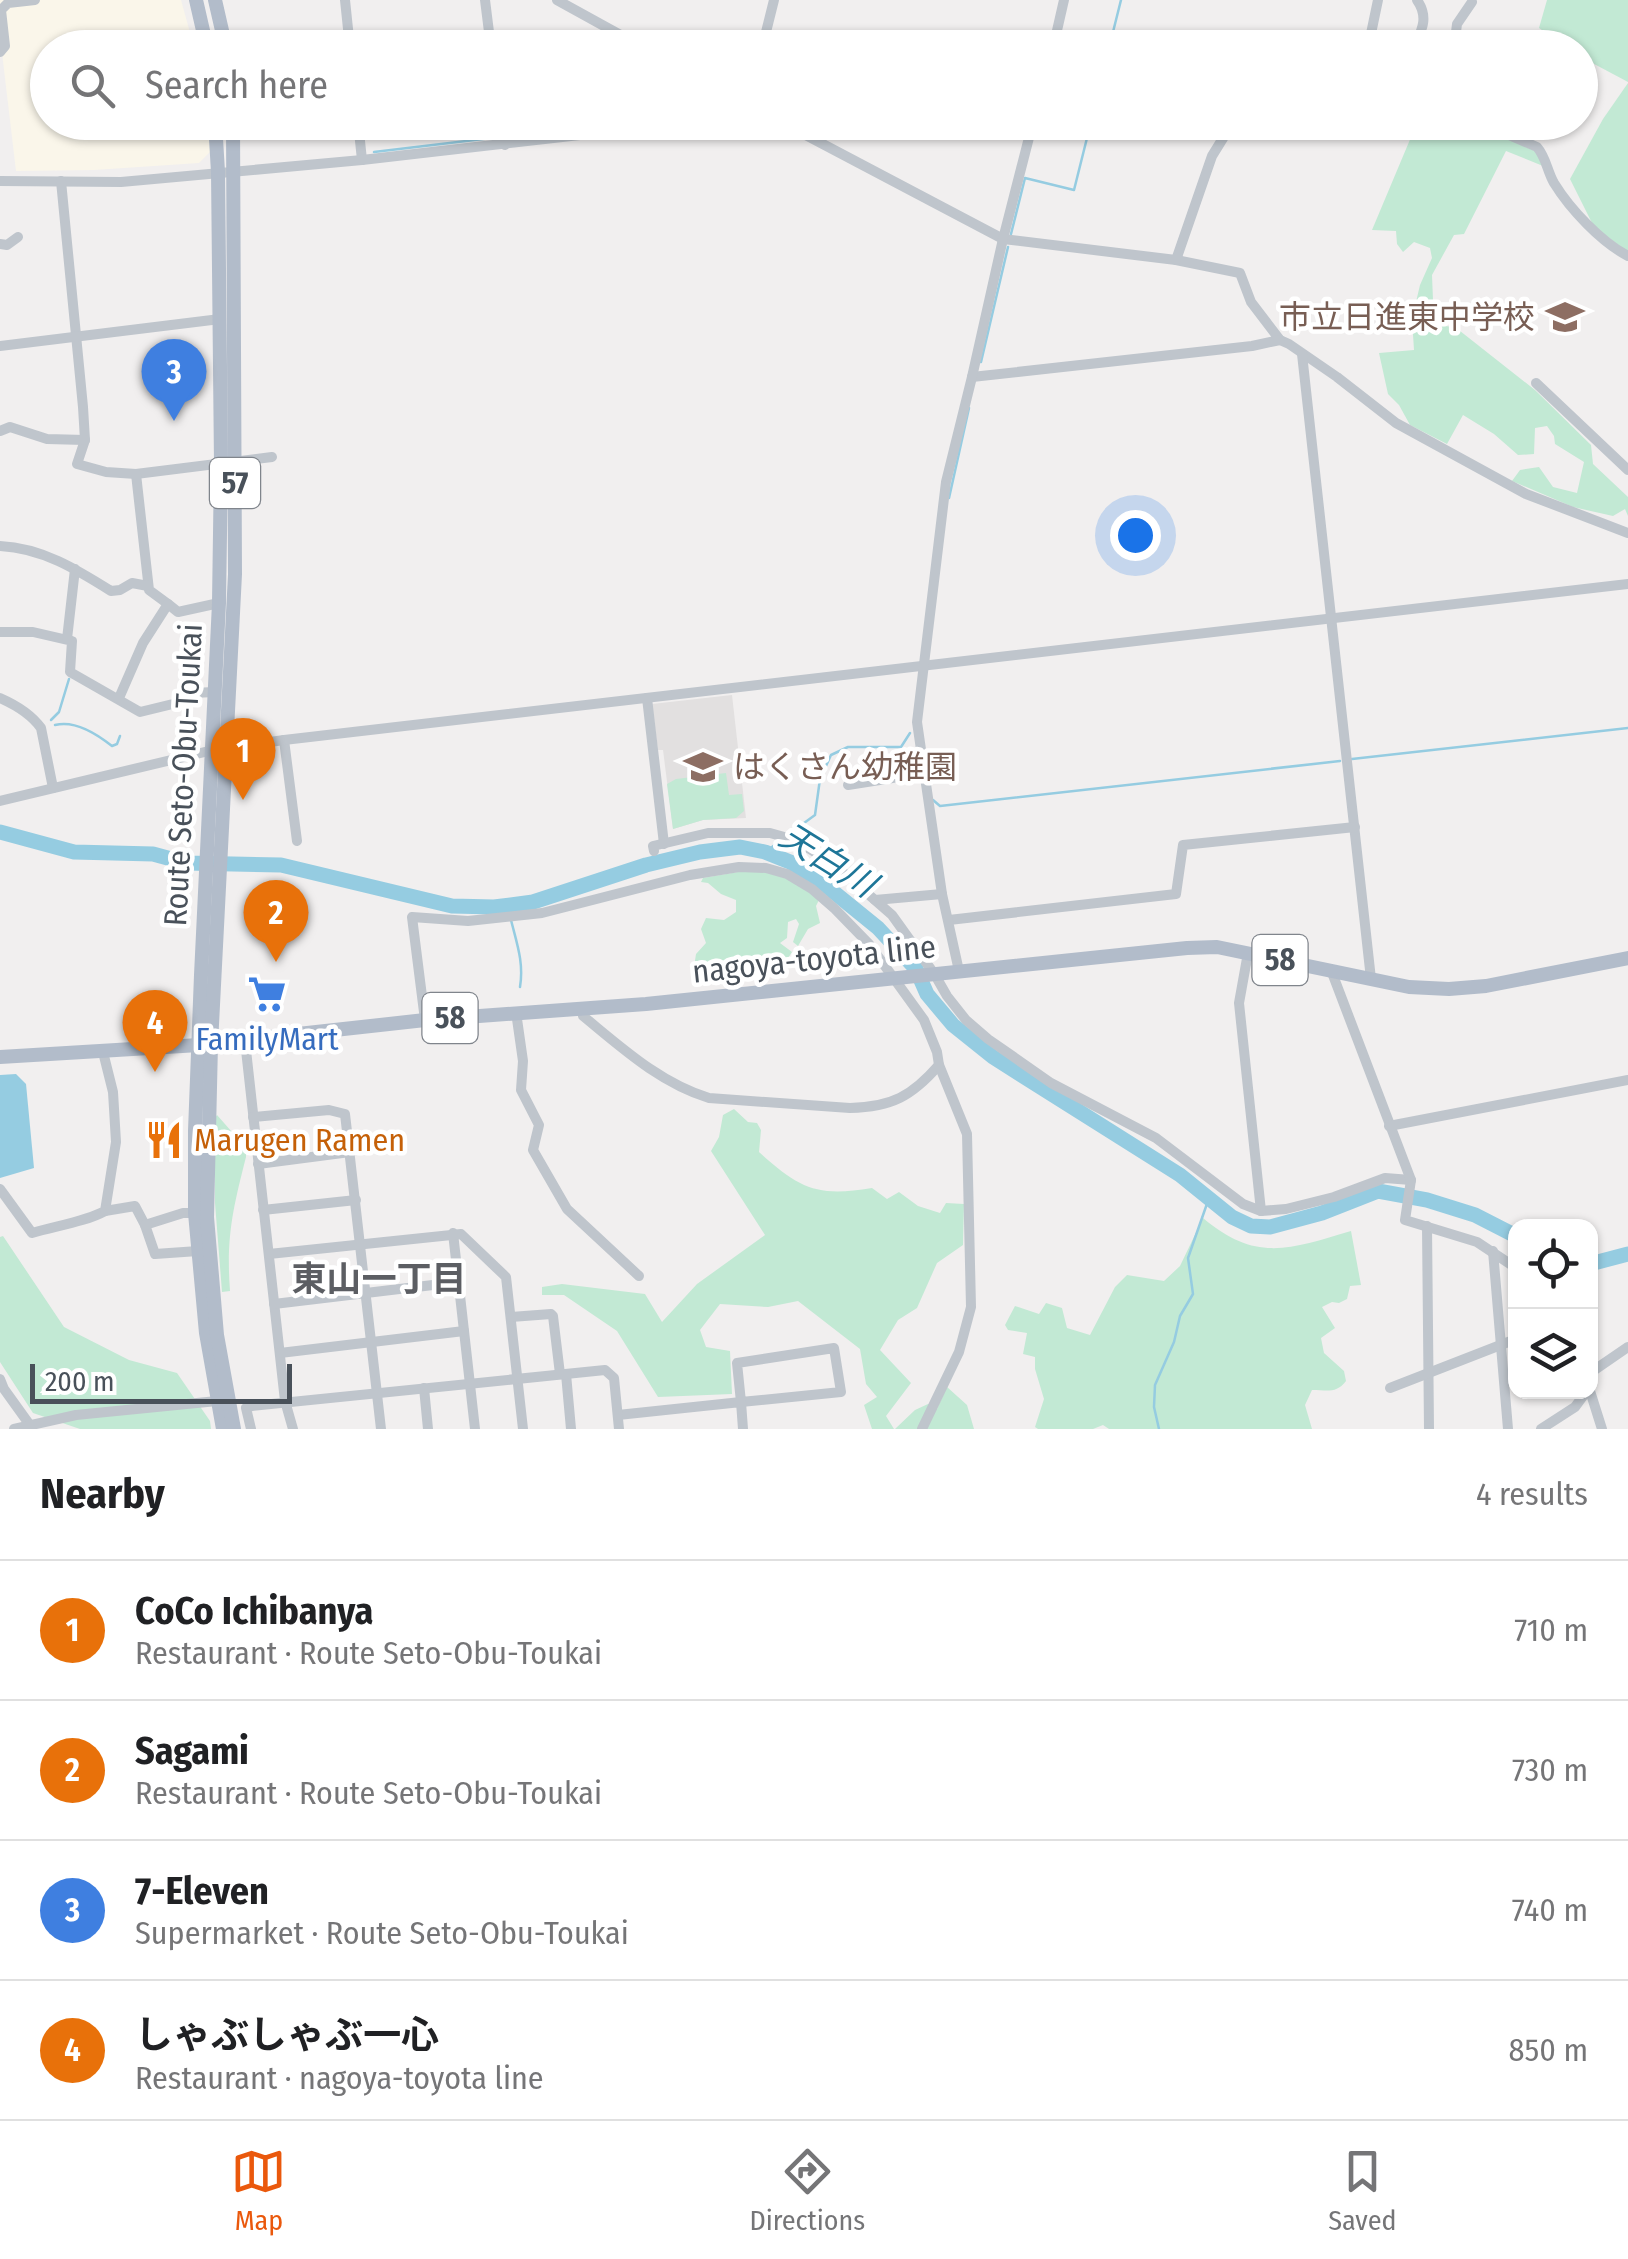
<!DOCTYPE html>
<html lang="en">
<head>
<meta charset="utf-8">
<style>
	:root { --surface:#fff; --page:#f2f2f2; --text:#202124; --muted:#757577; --line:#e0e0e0; --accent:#ea580c }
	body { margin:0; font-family:"Fira Sans Condensed","Noto Sans JP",sans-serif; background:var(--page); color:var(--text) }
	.controls { position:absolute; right:30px; bottom:30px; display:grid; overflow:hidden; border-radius:20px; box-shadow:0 2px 8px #0004 }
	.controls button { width:90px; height:90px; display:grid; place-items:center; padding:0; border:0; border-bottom:2px solid var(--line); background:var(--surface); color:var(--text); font:50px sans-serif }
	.scale { position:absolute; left:30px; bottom:25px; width:262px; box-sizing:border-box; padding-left:10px; border:5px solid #49515a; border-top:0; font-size:28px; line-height:35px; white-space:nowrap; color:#49515a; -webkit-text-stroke:8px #fff; paint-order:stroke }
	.you { position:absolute; left:1135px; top:535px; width:35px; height:35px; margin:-25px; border:8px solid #fff; border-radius:50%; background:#1a73e8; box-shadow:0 0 0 15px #1a73e833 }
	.badge { display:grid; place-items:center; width:65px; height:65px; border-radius:50%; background:var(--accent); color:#fff; font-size:32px; font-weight:700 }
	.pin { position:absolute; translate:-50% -82px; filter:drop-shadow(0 2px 5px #0008) }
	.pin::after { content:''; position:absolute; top:52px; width:35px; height:30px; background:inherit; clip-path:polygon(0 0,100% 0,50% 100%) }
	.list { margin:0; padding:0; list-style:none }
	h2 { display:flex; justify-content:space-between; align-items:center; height:130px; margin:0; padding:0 40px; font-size:42px }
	h2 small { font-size:32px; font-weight:400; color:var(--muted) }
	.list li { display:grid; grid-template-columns:65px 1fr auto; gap:30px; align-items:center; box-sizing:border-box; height:140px; padding:0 40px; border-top:2px solid var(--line) }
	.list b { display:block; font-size:38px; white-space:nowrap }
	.list p { margin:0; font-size:32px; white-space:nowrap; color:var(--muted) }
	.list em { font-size:32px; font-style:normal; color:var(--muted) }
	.icon { flex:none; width:55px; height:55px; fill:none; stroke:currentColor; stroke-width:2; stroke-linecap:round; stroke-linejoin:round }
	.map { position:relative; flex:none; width:1628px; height:1429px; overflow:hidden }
	.search { position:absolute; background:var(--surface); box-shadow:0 2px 8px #0004; left:30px; right:30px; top:30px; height:110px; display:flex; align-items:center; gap:25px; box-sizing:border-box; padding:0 35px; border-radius:55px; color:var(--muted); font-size:38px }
	.sheet { height:690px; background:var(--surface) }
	nav { display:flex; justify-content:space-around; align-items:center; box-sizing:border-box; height:140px; border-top:2px solid var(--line); background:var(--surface); font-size:28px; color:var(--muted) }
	nav a { display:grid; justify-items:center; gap:5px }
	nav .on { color:var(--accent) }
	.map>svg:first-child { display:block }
	.commercial { fill:#faf6ea }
	.education { fill:#e2e0e0 }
	.green { fill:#c2e9d4 }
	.water { fill:#95cce1 }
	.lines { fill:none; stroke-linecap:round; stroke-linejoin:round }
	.stream { stroke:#95cce1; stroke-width:2.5 }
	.river { stroke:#95cce1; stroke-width:15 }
	.minor { stroke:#bfc5cc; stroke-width:10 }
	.major { stroke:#b2bcca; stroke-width:14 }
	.labels { text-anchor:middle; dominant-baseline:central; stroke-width:9; stroke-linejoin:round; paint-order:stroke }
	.shield { fill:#fff; stroke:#80858c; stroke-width:2.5 }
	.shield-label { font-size:30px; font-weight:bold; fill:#49515a }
	.education-label { font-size:32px; fill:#785e54; stroke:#fff; text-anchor:end }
	.street-label { font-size:32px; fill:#49515a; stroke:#fff }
	.shop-label { font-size:32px; fill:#366cbe; stroke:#fff }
	.food-label { font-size:32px; fill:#c56008; stroke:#fff; text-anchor:start }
	.water-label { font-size:35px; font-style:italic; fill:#1e7698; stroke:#fff }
	.neighbourhood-label { font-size:35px; font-weight:bold; fill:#5c5e63; stroke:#fff }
</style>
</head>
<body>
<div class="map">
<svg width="1628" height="1429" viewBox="0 0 1628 1429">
	<rect width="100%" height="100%" fill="#f1efef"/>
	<path class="commercial" d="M0,0H181L194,47L48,48V122L210,123L211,151L199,163L94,170L16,171L0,36Z"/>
	<path class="education" d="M732,695L746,818L703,820L673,829L663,750H658L652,704Z"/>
	<g class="green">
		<path d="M1547,0H1628V82L1581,57L1580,48L1567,47L1539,28Z"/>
		<path d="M1628,83V252L1594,227L1570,179L1603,119Z"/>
		<path d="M1424,123H1449L1447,135L1467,140L1473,123L1537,152L1543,166L1506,151L1464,234L1454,235L1432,275L1434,325L1455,327L1535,390L1591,445L1593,464L1628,497V516L1625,509L1613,516L1573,507L1512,481L1520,470L1539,467L1553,487L1577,493L1584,462L1555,444L1554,436L1547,426L1535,428L1534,454L1518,455L1494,434L1463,415L1447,444L1410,425L1399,405L1388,394L1379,353L1414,350L1412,319L1420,285L1432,258L1430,248L1414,242L1403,252L1397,244L1396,231L1372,230L1414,130Z"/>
		<path d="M726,773L729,795L742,794L744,811L736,818L703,820L673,829L667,784L676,779Z"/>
		<path d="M755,869L790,877L820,898L816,906L820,923L808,929L798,946L793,942L799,924L796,919L788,922L787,938L780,943L792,952L781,969L762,967L745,960L740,963L724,960L721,969L700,965L694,967L696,954L706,943L701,929L706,918L724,920L736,912V900L721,894L708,883L701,882L703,878Z"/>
		<path d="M734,1109L748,1122L757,1123L761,1130L759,1152C800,1189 817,1197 872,1188L887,1199L899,1192L918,1206L940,1213L946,1203L964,1204L963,1245L937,1263L917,1308L898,1320L880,1350L911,1383L886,1416L894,1429H872L864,1405L877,1397L866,1384L860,1349L798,1301L768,1307L720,1304L700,1330L706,1347L730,1351L732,1394L658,1397L617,1331L564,1295H542V1287L562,1284L645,1294L662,1322L697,1284L765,1235L711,1151L719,1137L723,1115Z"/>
		<path d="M217,1115L246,1148V1157C233,1208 226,1238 230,1291L222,1292L215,1203V1118Z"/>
		<path d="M1203,1218C1256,1263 1290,1249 1351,1231L1361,1285L1350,1286L1347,1299L1339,1303L1332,1302L1322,1307L1335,1328L1321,1338L1324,1353L1344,1371L1346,1381C1336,1394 1327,1390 1312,1390L1305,1405L1312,1429H1109L1103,1425L1093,1429H1038L1035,1427L1044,1399L1035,1369V1357L1023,1354L1027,1333L1008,1330L1005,1325L1015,1306L1039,1314L1046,1303L1062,1308L1067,1328L1090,1335L1115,1287L1127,1275L1164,1281L1180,1266Z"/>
		<path d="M3,1236L64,1327L129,1360L177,1373L210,1421L211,1429H80L33,1413L0,1362V1237Z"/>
		<path d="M947,1387L967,1405L974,1429H895L915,1410L928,1404L937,1409Z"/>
	</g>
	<path class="water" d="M16,1074L26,1084L34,1168L0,1178V1075Z"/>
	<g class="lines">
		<g class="stream">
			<path d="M1109,48L1121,0"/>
			<path d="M508,136L631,122"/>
			<path d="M374,152L500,137"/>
			<path d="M1011,234L1025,178L1074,190L1091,122"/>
			<path d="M981,362L1008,247"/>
			<path d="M949,498L969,408"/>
			<path d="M51,720L59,712L69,679"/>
			<path d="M55,725C74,720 97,734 112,746L117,744L120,736"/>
			<path d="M1352,759L1628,728"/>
			<path d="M933,800L940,806L1340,761"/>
			<path d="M789,834L815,815L820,779L831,755L848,747H901L910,733"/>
			<path d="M765,852L783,839"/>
			<path d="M511,920C517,944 524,963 520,987"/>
			<path d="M1159,1429L1154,1407L1155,1385L1174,1342L1180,1316L1193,1294L1188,1258L1209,1198"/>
		</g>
		<g class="river">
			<path d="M0,832L74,852L153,854L186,863L281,865L452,906L494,907L533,902L646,865L700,852L740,847L765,852L790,862L825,885L878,928L916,969L927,994L953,1025L993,1057L1180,1175L1232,1217L1251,1226L1270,1227L1322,1213L1378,1191L1427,1200L1475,1215L1516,1236"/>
			<path d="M1590,1264L1628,1254"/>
		</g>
		<g class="minor">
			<path d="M345,0L350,48"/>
			<path d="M485,0L491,48"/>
			<path d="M557,0L644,48"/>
			<path d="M1420,35L1439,48"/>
			<path d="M762,48L774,0"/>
			<path d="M1053,48L1064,0"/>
			<path d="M1368,48L1378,0"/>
			<path d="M1414,48C1422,30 1429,17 1417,0"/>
			<path d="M1454,48L1457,24L1472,2"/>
			<path d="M0,52L5,46L1,10L8,3L35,0"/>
			<path d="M358,122L362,160"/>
			<path d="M502,122L505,145"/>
			<path d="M781,122L1003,239L1176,260L1240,273L1251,302L1280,340L1289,344L1337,377L1396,423L1526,494L1628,533"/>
			<path d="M1479,122L1537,147C1546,157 1547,171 1554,183C1570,209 1601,242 1628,256"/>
			<path d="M0,181L121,182L362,160L694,122"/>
			<path d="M61,181L83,407L85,440L77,464L106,472L136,474L272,457"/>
			<path d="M0,244L7,245L18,237"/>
			<path d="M1176,260L1212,156L1233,122"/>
			<path d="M0,346L220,319"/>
			<path d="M1302,354L1371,979"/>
			<path d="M972,377L1252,346L1280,340"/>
			<path d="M1536,383L1628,470"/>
			<path d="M0,431L10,427L47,439L85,440"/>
			<path d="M136,474L149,590L168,604"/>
			<path d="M0,546C42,548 76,569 111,591L120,590L132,583L148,586"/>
			<path d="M0,632H33L72,641L70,672L140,712L181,702L192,693L215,692"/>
			<path d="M67,639L75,569"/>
			<path d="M0,698C16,705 31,714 41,728L53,788"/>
			<path d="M119,698L143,643L168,604L178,612L219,603"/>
			<path d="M647,698L664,844"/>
			<path d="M284,740L297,841"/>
			<path d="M848,785L924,773"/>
			<path d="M0,801L213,750L284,740L1628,584"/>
			<path d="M654,851L653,846L708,833H770L795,840L813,851L844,873L892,915L935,975L947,996L966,1020L988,1039L1051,1083L1156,1138L1243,1204L1261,1211L1286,1209L1334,1197L1385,1178L1411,1180"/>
			<path d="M875,900L942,894"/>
			<path d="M949,920L1176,894L1183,845L1355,827"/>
			<path d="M1248,953L1239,1003L1261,1211"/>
			<path d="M1331,970L1411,1180L1405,1220L1477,1242L1516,1268"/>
			<path d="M959,971L942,894L917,722L946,482L972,377L1003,239L1033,122"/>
			<path d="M582,1009L583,1016C622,1048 660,1083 709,1098L850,1108C892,1107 912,1096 939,1065"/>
			<path d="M516,1012L523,1061L521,1090L539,1125L533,1150L567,1209L639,1276"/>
			<path d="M425,1020L412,917L468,921L542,913L690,875L739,867L766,868L787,874L812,889L835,909L869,944L924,1020L937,1052L939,1065L967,1134L971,1307L959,1352L922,1429"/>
			<path d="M245,1041L285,1401L293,1429"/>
			<path d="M253,1117L329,1110L345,1114L381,1429"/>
			<path d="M1389,1126L1628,1080"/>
			<path d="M258,1164L350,1152"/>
			<path d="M0,1189L32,1233C55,1226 85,1222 105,1211L116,1142L113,1092L103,1052"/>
			<path d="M263,1210L356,1200"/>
			<path d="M105,1211L135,1206L145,1225L155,1254L198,1251"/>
			<path d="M145,1225L183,1213H195"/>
			<path d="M1427,1226L1429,1429"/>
			<path d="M453,1233L475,1429"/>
			<path d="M1493,1251L1508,1429"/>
			<path d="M269,1254L461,1234L506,1277L523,1429"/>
			<path d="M274,1304L458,1282"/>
			<path d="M511,1317L551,1314L553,1316L560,1374"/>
			<path d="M834,1348L841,1392L741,1402L737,1363Z"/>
			<path d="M280,1353L464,1331"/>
			<path d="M1590,1373L1628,1347"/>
			<path d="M566,1374L571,1429"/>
			<path d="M0,1379L4,1389L32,1428"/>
			<path d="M424,1388L428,1429"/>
			<path d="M1390,1388L1516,1339"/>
			<path d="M1590,1391L1602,1429"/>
			<path d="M618,1415L741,1402L743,1429"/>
			<path d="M14,1429L76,1415L217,1401"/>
			<path d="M251,1429L246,1408L252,1406L605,1370L614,1378L619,1429"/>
			<path d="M1541,1429L1575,1407L1586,1392"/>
		</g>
		<g class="major">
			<path d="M196,0L207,48"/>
			<path d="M215,0L226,48"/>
			<path d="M215,122L218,172L221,464L219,603L201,975L195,1131V1213L206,1333L223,1429"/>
			<path d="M233,122L235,574L211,1044L207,1217L217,1335L234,1429"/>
			<path d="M0,1057L199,1045L425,1020L646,1004L1187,948L1217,947L1409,987L1449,989L1486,986L1628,958"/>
		</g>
	</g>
	<defs>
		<g id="school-bare" transform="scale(3)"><path d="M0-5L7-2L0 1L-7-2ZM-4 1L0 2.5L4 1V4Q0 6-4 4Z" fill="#8d6e63" stroke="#fff" stroke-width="2.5" paint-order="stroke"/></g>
		<g id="supermarket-bare" transform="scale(3)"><path d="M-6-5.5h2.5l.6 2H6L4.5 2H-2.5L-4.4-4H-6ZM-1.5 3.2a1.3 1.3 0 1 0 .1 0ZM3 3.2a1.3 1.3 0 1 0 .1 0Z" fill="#3f7fe0" stroke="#fff" stroke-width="2.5" paint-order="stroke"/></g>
		<g id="restaurant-bare" transform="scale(3)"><path d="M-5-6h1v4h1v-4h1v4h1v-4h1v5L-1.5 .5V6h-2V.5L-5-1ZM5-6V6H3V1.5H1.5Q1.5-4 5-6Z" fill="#e8710a" stroke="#fff" stroke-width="2.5" paint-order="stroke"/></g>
	</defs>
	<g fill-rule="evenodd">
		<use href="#school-bare" x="1565" y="317"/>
		<use href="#school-bare" x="703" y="767"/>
		<use href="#supermarket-bare" x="267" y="994"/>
		<use href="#restaurant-bare" x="164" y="1140"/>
	</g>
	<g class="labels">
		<g class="shield">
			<rect x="210" y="458" width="50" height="50" rx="8"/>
			<rect x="1252.5" y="935" width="55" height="50" rx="8"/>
			<rect x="422.5" y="993" width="55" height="50" rx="8"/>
		</g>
		<g class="shield-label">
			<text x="235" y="483">57</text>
			<text x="1280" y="960">58</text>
			<text x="450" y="1018">58</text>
		</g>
		<g class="education-label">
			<text x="1535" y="317">市立日進東中学校</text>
			<text x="733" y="767" text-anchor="start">はくさん幼稚園</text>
		</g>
		<g class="street-label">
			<text transform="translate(183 775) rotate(-87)">Route Seto-Obu-Toukai</text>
			<text transform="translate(814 959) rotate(-6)">nagoya-toyota line</text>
		</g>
		<g class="shop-label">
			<text x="267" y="1039">FamilyMart</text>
		</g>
		<g class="food-label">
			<text x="194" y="1140">Marugen Ramen</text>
		</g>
		<g class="water-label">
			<text transform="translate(828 860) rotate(32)">天白川</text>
		</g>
		<g class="neighbourhood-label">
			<text x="379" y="1279">東山一丁目</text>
		</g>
	</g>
</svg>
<div class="controls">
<button><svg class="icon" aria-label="locate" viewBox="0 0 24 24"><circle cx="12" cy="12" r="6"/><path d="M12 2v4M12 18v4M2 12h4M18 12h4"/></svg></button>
<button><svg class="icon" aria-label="layers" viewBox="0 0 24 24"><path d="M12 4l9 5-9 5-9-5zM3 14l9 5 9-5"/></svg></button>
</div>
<div class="scale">200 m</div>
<div class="you"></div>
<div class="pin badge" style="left:243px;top:800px;background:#e8710a">1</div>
<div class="pin badge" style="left:276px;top:962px;background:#e8710a">2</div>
<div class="pin badge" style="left:174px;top:421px;background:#3f7fe0">3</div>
<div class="pin badge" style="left:155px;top:1072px;background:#e8710a">4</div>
<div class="search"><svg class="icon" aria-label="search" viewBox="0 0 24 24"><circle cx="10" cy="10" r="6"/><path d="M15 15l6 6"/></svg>Search here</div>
</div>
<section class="sheet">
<h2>Nearby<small>4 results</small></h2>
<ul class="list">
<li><span class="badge" style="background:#e8710a">1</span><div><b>CoCo Ichibanya</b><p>Restaurant · Route Seto-Obu-Toukai</p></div><em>710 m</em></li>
<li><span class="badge" style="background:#e8710a">2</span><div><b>Sagami</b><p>Restaurant · Route Seto-Obu-Toukai</p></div><em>730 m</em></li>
<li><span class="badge" style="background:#3f7fe0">3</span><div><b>7-Eleven</b><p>Supermarket · Route Seto-Obu-Toukai</p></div><em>740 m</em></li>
<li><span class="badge" style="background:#e8710a">4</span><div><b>しゃぶしゃぶ一心</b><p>Restaurant · nagoya-toyota line</p></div><em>850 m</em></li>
</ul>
</section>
<nav>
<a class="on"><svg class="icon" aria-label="map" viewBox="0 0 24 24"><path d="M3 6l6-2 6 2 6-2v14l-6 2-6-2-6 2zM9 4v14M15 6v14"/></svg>Map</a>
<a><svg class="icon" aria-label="directions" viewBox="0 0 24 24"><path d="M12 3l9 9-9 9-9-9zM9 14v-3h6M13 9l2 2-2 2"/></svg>Directions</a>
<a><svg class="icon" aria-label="saved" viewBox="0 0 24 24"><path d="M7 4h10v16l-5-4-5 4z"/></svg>Saved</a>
</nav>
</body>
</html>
